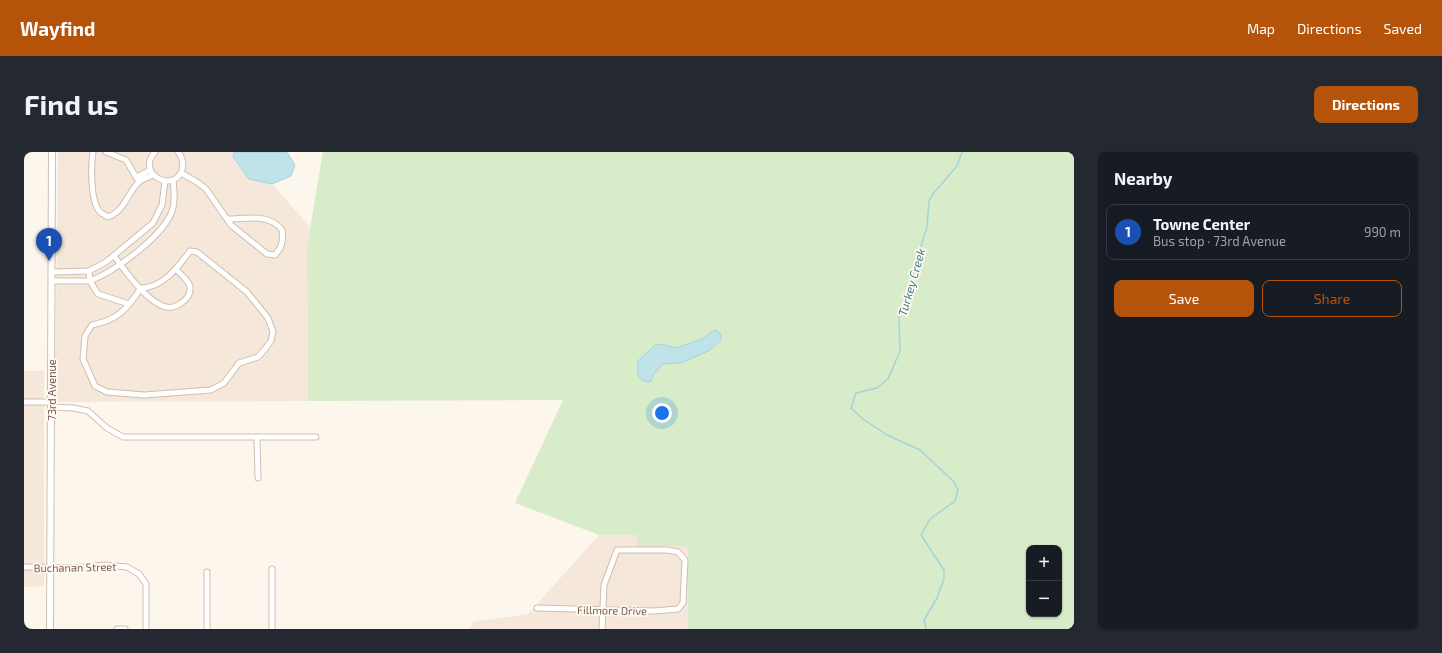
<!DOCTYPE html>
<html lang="en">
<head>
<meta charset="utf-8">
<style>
	:root { --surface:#171b24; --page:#242831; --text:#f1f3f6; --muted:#9ea1a6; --line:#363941; --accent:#b45309 }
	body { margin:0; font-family:"Exo 2",sans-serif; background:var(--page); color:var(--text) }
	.controls { position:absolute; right:12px; bottom:12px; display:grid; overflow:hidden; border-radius:8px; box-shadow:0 1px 3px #0004 }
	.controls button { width:36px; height:36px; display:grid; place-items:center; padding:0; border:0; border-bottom:1px solid var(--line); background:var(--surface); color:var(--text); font:20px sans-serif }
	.you { position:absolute; left:638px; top:261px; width:14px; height:14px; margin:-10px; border:3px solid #fff; border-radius:50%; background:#1a73e8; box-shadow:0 0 0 6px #1a73e833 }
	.badge { display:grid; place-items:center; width:26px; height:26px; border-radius:50%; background:var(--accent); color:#fff; font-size:13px; font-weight:700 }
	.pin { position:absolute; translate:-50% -33px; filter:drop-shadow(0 1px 2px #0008) }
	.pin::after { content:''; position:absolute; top:21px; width:14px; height:12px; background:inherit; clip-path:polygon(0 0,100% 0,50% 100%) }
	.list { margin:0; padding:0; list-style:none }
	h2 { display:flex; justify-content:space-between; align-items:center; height:52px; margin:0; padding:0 16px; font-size:17px }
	h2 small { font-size:13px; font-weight:400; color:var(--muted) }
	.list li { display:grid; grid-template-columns:26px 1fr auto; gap:12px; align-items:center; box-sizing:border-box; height:56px; margin:0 8px 8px; padding:0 8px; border:1px solid var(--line); border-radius:8px }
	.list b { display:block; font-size:15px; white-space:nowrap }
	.list p { margin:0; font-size:13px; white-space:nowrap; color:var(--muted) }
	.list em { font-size:13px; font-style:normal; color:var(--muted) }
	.actions { display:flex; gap:8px; padding:12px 16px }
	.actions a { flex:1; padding:9px 0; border:1px solid var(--accent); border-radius:8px; text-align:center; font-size:14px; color:var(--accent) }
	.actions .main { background:var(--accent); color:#fff }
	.map { position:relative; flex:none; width:1050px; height:477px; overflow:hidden; border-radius:8px }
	header { display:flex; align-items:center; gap:24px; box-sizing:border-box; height:56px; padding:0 20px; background:var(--accent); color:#fff }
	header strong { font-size:19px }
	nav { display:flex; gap:22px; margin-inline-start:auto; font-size:14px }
	.intro { display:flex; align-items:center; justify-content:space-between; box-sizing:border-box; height:96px; padding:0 24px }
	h1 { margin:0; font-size:28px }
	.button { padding:10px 18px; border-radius:8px; background:var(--accent); color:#fff; font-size:14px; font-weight:700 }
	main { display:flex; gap:24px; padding:0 24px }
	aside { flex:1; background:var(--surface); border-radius:8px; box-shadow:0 1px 3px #0004 }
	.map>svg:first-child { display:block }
	.residential { fill:#f5e8da }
	.green { fill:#d8ecc9; fill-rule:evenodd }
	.water { fill:#bfe3e8; stroke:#a5d3da }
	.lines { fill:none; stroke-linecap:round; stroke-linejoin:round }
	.stream { stroke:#a5d3da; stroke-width:1.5 }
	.minor-casing { stroke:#d1beb0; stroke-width:7 }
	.tertiary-casing { stroke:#d1beb0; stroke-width:8 }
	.minor { stroke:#fff; stroke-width:5 }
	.tertiary { stroke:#fff; stroke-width:6 }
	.labels { text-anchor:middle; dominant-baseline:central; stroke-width:3.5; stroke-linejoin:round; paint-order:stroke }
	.street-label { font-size:11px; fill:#7a5c4d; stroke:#fffaf3 }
	.water-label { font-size:12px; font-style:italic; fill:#437c86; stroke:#fffaf3 }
</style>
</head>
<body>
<header>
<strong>Wayfind</strong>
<nav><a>Map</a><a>Directions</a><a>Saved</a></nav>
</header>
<div class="intro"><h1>Find us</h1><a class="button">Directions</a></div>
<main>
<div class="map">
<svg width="1050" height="477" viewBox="0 0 1050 477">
	<rect width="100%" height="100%" fill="#fdf6ec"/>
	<g class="residential">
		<path d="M34,0H210L209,6L225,27L248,32L286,75L283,94L284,249L31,250Z"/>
		<path d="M0,219H20V434L0,435Z"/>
		<path d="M575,383H613L614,394H664V477H445L449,470L504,462Z"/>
	</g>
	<path class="green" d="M299,0H1050V477H664V394H613V383H575L491,351L539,248L284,249L283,94ZM1005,396H1035V462H1005Z"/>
	<g class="water">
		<path d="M210,0H263L271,13L267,24L248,32L225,27L209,5Z"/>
		<path d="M691,178L697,182V188L686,198L664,208L657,211L639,212L630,222L626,230L619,229L614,223V209L631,193L637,192L652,196L678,187Z"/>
	</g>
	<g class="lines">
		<path class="stream" d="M902,477L900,468L913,446L920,427V418L897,383L906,367L931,349L934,338L930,330L896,298L863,283L839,267L827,256L832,241L853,236L864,227L876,199L875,165L903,75L905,49L908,43L933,14L938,0"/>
		<g class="minor-casing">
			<g id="minor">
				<path d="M69,0C67,14 66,49 76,60C78,62 82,63 84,65C101,59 103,41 115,30C118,27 125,25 129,23"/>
				<path d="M82,0L102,8L115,30"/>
				<path d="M131,0C111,22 150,42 158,18C160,11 158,5 154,0"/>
				<path d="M157,21L173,30L182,37L207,73L243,102L251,103C259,94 259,88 258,78C245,61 223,67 203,67"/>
				<path d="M113,25L126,18"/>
				<path d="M166,99L173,100L223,140L244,166L249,180L247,189L241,197L234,205L215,211L200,231L187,238L120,243L83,240L71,234L59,207L61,184L68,173C94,168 103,157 117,136C139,136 154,115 166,99Z"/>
				<path d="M90,104C102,119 120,147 139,154C149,159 167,148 166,136C166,129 156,122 152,117"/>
				<path d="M65,119L66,129L74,142L105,152"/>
				<path d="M29,120L65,119L82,110L129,71L138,53L141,29"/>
				<path d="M29,129H66C91,119 142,83 149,56C151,47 150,36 149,28"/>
				<path d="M0,250H27"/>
				<path d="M27,255L49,256L64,259L83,276L99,285H292"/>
				<path d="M233,285L234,326"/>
				<path d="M0,415L50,416L81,413L103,415L115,422L122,432V477"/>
				<path d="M248,417V477"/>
				<path d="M513,456L630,459L654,457L659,451L661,408L654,400L643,398H593L580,433L578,477"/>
				<path d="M93,477H101"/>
				<path d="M183,477V420"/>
			</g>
		</g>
		<g class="tertiary-casing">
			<path id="tertiary" d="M26,477L28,0"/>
		</g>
		<use href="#minor" class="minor"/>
		<use href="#tertiary" class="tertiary"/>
	</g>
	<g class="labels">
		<g class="street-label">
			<text transform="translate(27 238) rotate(-90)">73rd Avenue</text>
			<text transform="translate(51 415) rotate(-1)">Buchanan Street</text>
			<text transform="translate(588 458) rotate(1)">Fillmore Drive</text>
		</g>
		<g class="water-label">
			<text transform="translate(887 130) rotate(-74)">Turkey Creek</text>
		</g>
	</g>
</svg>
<div class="controls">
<button>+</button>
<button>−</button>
</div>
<div class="you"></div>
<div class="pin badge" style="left:25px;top:109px;background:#1a4fb4">1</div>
</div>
<aside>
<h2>Nearby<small></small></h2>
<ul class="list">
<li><span class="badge" style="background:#1a4fb4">1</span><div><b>Towne Center</b><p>Bus stop · 73rd Avenue</p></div><em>990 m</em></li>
</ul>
<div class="actions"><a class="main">Save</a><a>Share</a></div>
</aside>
</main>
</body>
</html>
